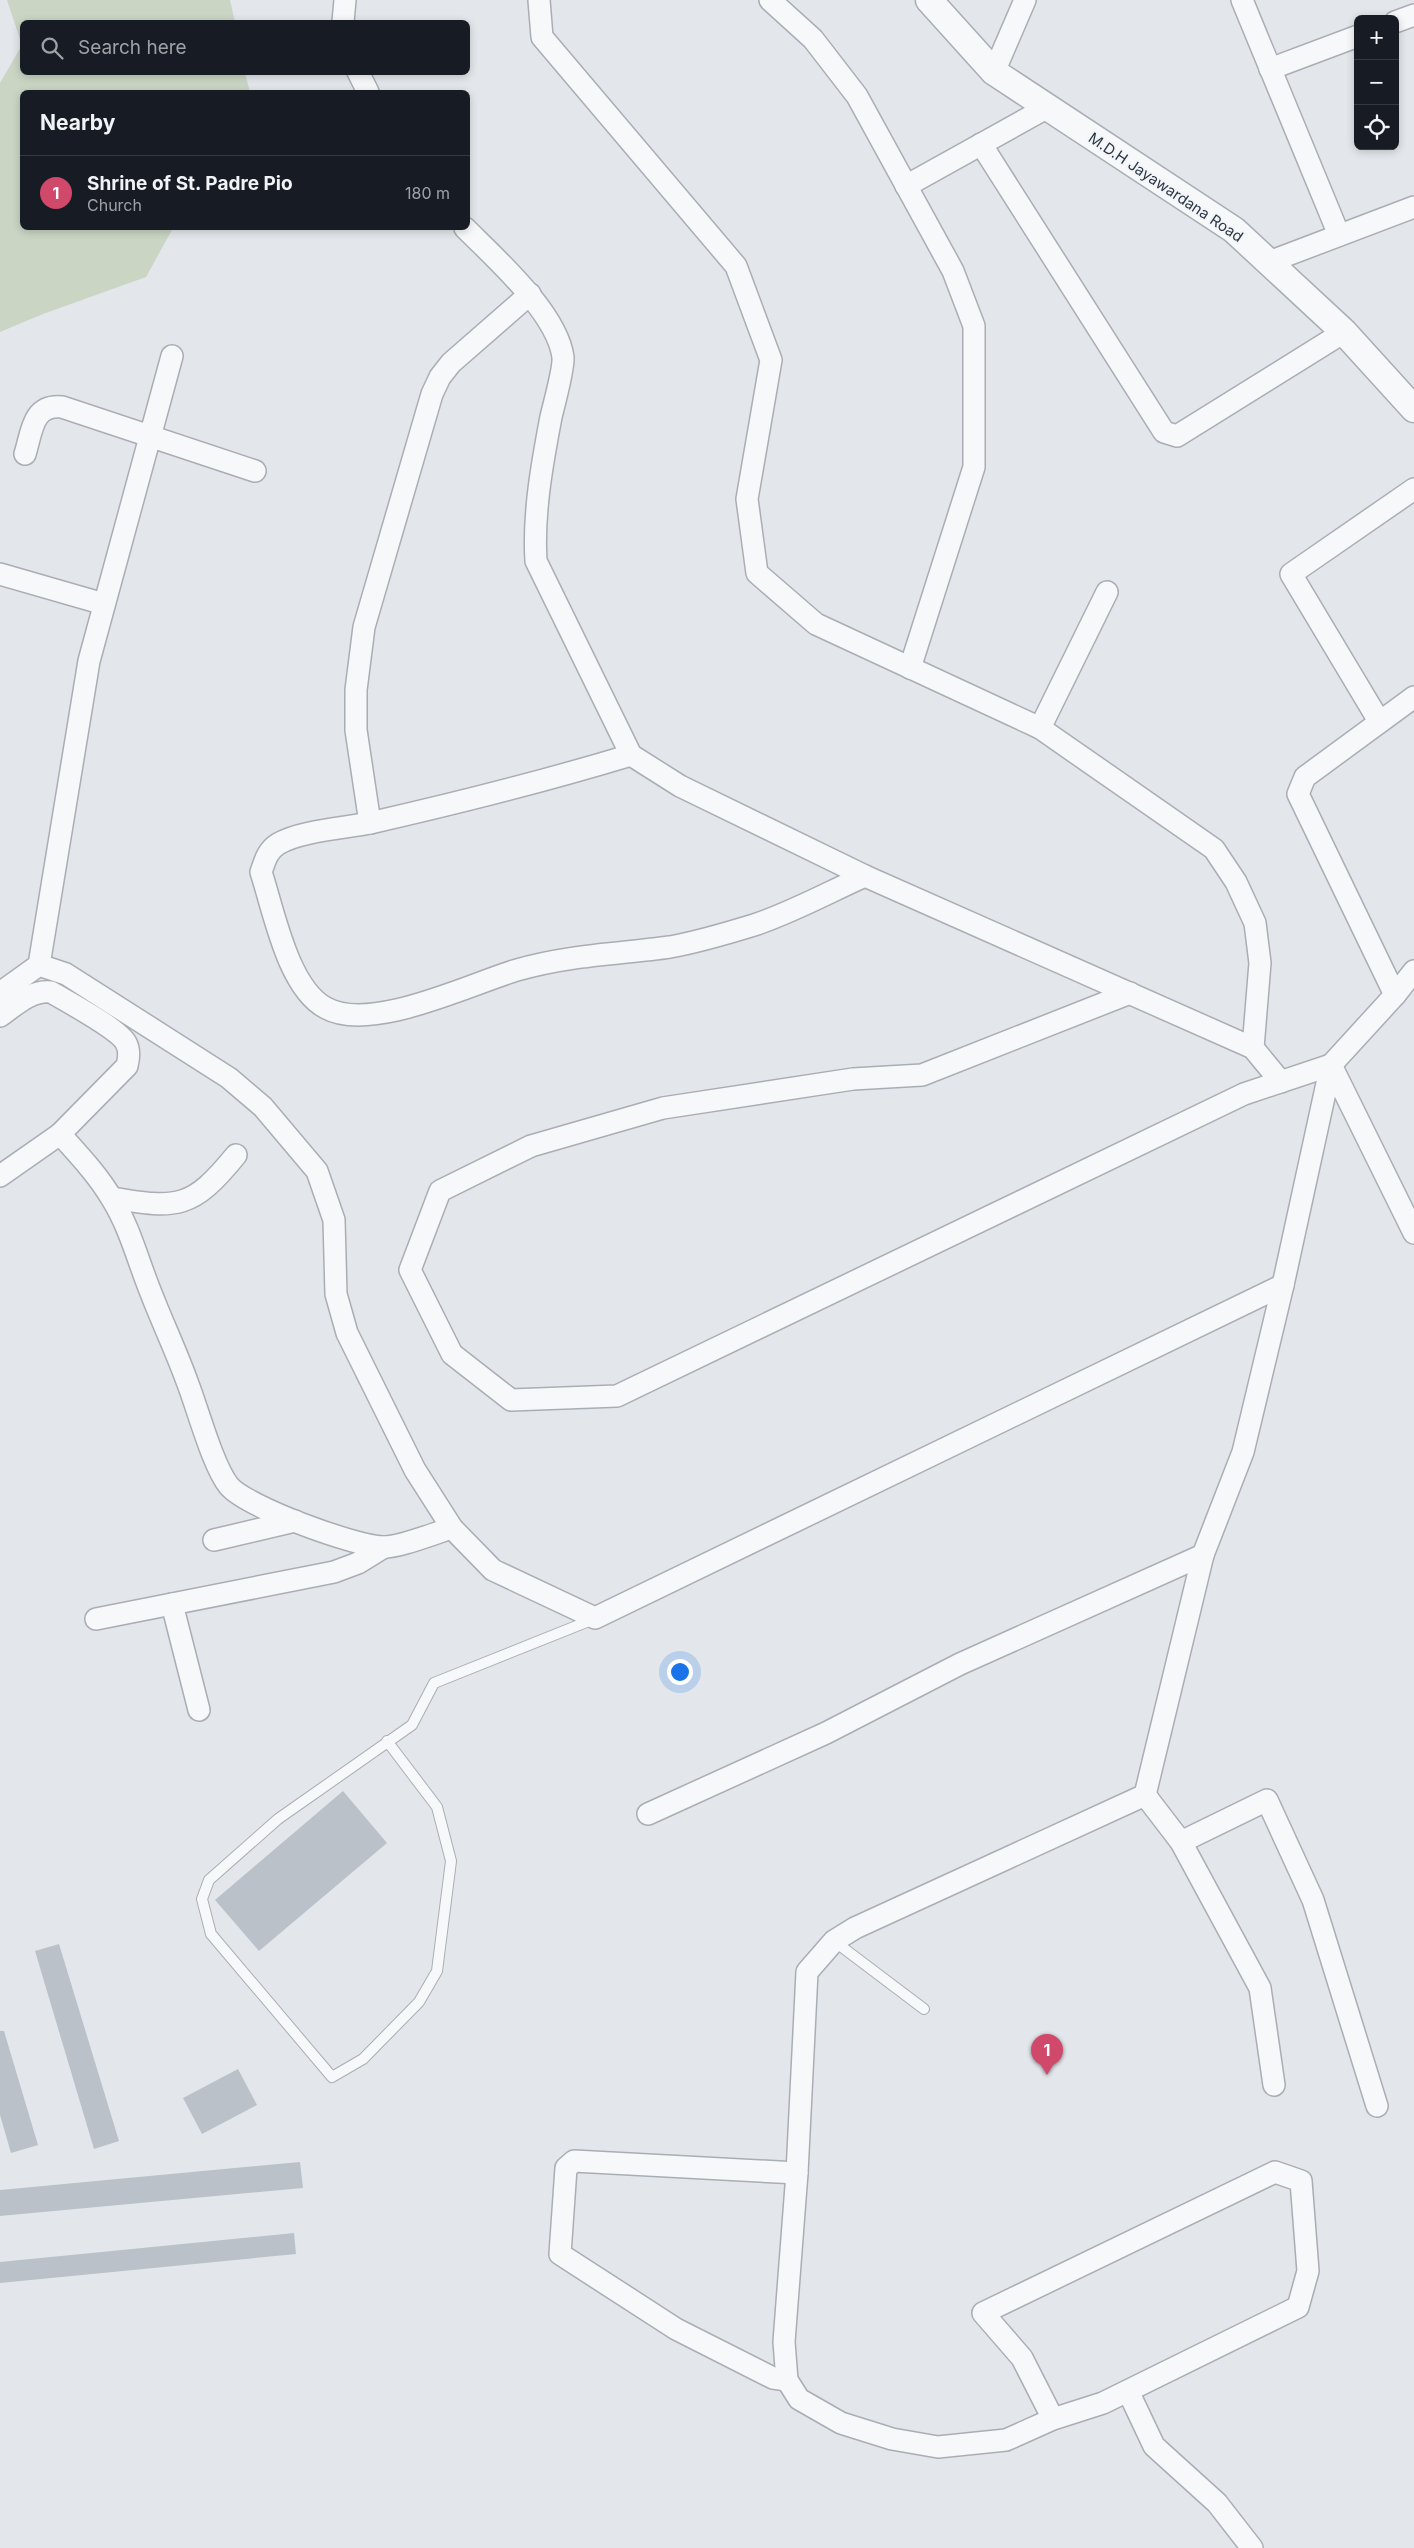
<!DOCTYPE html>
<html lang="en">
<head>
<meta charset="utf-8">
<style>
	:root { --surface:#171b24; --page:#20242c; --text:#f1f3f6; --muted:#9ea1a6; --line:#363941; --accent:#d0496a }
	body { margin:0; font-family:Inter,sans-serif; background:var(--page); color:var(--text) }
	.controls { position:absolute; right:15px; top:15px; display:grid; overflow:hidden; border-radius:8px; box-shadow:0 2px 8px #0003 }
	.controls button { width:45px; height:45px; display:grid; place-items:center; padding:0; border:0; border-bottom:1px solid var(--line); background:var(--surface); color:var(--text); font:25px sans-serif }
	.you { position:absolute; left:679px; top:1671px; width:18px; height:18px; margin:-12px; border:4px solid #fff; border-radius:50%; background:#1a73e8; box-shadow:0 0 0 8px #1a73e833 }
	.badge { display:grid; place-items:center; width:32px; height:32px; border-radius:50%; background:var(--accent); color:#fff; font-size:16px; font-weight:700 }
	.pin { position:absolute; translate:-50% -41px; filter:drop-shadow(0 1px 2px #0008) }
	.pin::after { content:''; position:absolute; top:26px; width:18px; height:15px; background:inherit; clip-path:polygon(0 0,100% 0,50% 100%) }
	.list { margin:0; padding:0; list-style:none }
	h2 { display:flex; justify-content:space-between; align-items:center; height:65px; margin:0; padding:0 20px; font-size:21px }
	h2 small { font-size:16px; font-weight:400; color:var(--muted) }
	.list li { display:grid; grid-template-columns:32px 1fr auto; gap:15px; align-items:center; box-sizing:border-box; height:75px; padding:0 20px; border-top:1px solid var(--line) }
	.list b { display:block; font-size:19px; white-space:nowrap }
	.list p { margin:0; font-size:16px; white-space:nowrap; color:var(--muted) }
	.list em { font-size:16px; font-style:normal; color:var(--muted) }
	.icon { flex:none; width:28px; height:28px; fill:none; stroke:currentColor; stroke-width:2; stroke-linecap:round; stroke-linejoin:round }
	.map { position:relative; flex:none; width:1414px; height:2548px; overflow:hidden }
	.search { position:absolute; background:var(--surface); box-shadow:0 2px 8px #0003; left:20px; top:20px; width:450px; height:55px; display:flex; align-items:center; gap:12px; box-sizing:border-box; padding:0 18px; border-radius:8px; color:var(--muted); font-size:19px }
	.panel { position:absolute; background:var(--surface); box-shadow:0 2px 8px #0003; left:20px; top:90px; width:450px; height:140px; border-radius:8px }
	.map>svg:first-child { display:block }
	.green { fill:#cad5c4 }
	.building { fill:#bac1c9 }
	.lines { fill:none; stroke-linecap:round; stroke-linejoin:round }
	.service-casing { stroke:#a8aeb6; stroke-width:12 }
	.minor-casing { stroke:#a8aeb6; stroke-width:24 }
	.tertiary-casing { stroke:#a8aeb6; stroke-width:29 }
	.service { stroke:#f6f8fa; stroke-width:10 }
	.minor { stroke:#f6f8fa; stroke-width:21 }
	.tertiary { stroke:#f6f8fa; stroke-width:26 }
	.labels { text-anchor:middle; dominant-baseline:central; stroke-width:4; stroke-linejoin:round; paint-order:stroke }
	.street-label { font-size:15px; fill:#2b3644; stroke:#f3f6f9 }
</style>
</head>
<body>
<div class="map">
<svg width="1414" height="2548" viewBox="0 0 1414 2548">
	<rect width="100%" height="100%" fill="#e3e7eb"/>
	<path class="green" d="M7,0H230L235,22H22V72L245,73L250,92H22V228H173L146,277L43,314L0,332V83L22,45Z"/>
	<g class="building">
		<path d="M343,1791L387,1843L259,1951L215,1900Z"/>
		<path d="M59,1944L119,2141L94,2149L35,1951Z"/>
		<path d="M0,2031H4L38,2145L11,2153L0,2115Z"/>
		<path d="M238,2069L257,2105L202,2134L183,2098Z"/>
		<path d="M300,2162L303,2188L0,2216V2190Z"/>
		<path d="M294,2233L296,2254L0,2283V2262Z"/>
	</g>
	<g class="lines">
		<g class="service-casing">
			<g id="service">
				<path d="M387,1741L437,1807L451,1861L437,1971L419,2002L363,2059L332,2077L211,1934L202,1899L209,1880L278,1819L412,1725L434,1683L594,1619"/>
				<path d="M834,1941L924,2009"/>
			</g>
		</g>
		<g class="minor-casing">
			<g id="minor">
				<path d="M539,0L542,37L736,266L771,360L747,499L757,573L816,624L1040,728L1214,849L1236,882L1255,923L1260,963L1253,1048"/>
				<path d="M770,0L813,39L857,96L953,271L974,326V467L910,668"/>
				<path d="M1242,0L1339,235"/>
				<path d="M343,22L345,0"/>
				<path d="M1395,22L1414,15"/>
				<path d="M1270,69L1358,36"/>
				<path d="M358,72L368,92"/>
				<path d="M994,72L1025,0"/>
				<path d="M981,144L1164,432L1177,436L1344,332"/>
				<path d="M906,186L1048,107"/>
				<path d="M465,228C496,259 557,313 563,357C564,369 554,404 551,417C542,464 533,514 536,561L631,755L680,786L865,876L1253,1048L1281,1082"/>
				<path d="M1269,262L1414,207"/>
				<path d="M25,454C32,432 32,404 62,407L255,471"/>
				<path d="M0,574L104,604"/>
				<path d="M1379,721L1291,574L1414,489"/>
				<path d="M1040,728L1107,592"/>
				<path d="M631,755C545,781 458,803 370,823C345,828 299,831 278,844C267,851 265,861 261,872C274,912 288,988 326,1008C371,1033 470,984 517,970C568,955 619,954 670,947C698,942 728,933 754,925C791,913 829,892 865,876"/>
				<path d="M370,823L356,730V690L364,627L432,394L440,377L451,363L530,294"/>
				<path d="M39,965L89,661L172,356"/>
				<path d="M0,993L39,965L66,974L229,1078L263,1107L317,1171L334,1220L336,1294L347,1333L415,1470L452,1528L493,1570L595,1618L1283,1285"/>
				<path d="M1130,993L922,1075L853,1079L663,1108L531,1146L440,1191L410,1270L452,1354L511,1400L617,1396L1244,1094L1331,1065L1414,1233"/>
				<path d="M1395,995L1298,794L1305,777L1414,697"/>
				<path d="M0,1016C16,1005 31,990 51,992C66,1001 119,1029 126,1043C130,1050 129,1058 127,1066L60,1134L0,1176"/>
				<path d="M60,1134C78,1154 98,1175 112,1199C130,1228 138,1261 151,1293C163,1324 177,1353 188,1384C198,1410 213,1466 229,1486C247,1507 354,1546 383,1547C398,1548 435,1533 452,1528"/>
				<path d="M112,1198C178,1209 192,1209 236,1155"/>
				<path d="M214,1540L295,1521"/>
				<path d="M172,1604L199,1710"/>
				<path d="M96,1619L334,1572L358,1563L384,1547"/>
				<path d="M1145,1795L1181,1842L1260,1988L1274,2085"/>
				<path d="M648,1814L826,1733L960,1664L1203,1555"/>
				<path d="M1181,1842L1267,1800L1313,1900L1377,2106"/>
				<path d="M787,2380L773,2378L676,2329L560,2254L566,2168L574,2161L797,2173"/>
				<path d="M1128,2391L1154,2446L1217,2503L1252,2548"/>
				<path d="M1053,2419L1022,2358L983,2313L1275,2172L1301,2181L1308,2271L1298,2307L1103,2403L1053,2419L1006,2440L938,2447L892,2439L841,2423L799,2399L787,2380L784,2342L797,2173L807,1972L834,1941L855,1928L1145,1795L1203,1555L1243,1452L1283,1285L1331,1065L1395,995L1414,971"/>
			</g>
		</g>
		<g class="tertiary-casing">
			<path id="tertiary" d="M929,0L994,72L1234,230L1344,332L1414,409"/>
		</g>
		<use href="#service" class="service"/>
		<use href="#minor" class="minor"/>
		<use href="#tertiary" class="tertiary"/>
	</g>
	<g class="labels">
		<g class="street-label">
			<text transform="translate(1166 187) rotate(34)">M.D.H Jayawardana Road</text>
		</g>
	</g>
</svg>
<div class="controls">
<button>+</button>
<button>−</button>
<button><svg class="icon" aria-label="locate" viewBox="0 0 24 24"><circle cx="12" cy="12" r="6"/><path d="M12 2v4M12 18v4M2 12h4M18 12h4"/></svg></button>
</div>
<div class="you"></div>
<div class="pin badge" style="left:1047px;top:2075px">1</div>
<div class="search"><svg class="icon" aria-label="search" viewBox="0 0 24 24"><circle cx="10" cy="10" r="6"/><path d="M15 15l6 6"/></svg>Search here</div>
<section class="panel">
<h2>Nearby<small></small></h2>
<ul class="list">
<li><span class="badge">1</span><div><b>Shrine of St. Padre Pio</b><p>Church</p></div><em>180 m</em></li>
</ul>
</section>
</div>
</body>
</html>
